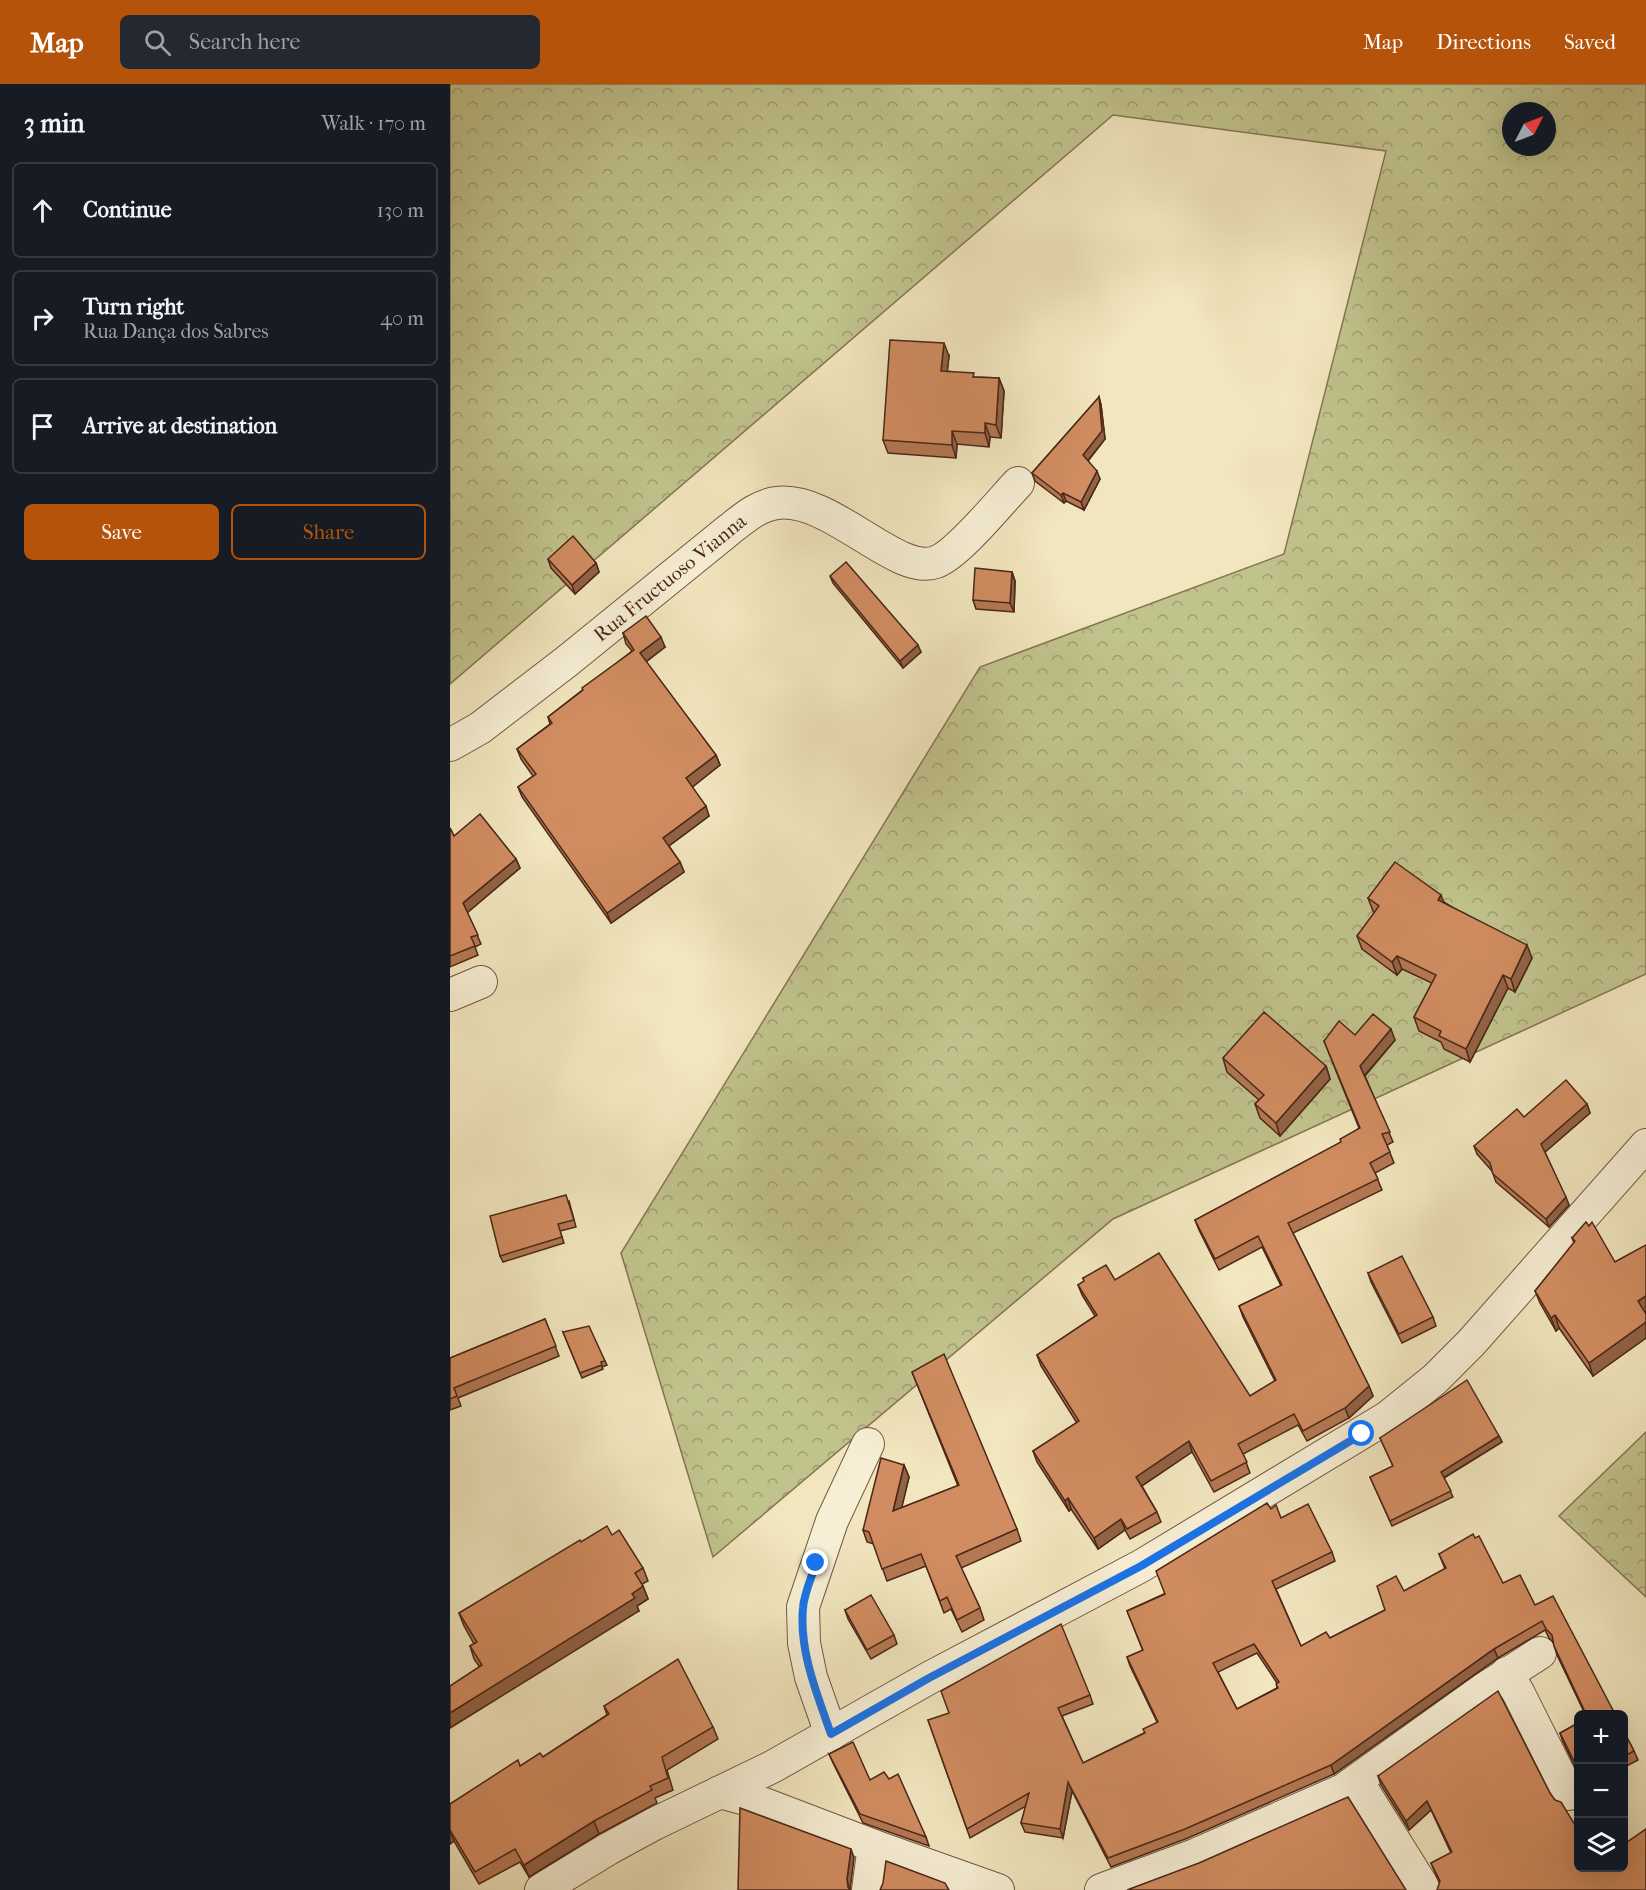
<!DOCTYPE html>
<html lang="en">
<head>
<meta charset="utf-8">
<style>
	:root { --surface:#171b24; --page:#242831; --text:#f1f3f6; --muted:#9ea1a6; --line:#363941; --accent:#b45309 }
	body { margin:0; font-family:"IM FELL French Canon",serif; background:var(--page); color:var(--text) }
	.controls { position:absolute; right:18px; bottom:18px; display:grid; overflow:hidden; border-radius:9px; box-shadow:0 6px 24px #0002 }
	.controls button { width:54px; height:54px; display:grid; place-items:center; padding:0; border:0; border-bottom:2px solid var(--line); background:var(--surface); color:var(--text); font:30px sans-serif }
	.compass { position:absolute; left:1052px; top:18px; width:54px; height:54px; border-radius:50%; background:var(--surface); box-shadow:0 6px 24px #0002; rotate:48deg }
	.stop { position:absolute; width:18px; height:18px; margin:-14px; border:4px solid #1a73e8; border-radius:50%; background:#fff }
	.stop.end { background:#1a73e8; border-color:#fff; box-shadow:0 2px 6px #0008 }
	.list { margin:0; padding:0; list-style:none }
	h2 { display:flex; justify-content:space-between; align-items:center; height:78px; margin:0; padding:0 24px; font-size:26px }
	h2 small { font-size:20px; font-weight:400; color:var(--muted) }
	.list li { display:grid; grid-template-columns:39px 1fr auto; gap:18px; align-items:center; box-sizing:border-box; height:96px; margin:0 12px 12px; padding:0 12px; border:2px solid var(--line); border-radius:9px }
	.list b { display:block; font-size:22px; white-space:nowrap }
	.list p { margin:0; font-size:20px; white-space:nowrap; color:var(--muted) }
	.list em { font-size:20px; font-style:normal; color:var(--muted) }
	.actions { display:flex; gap:12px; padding:18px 24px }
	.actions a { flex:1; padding:14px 0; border:2px solid var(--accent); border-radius:9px; text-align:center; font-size:21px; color:var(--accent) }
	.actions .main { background:var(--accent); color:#fff }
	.icon { flex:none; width:33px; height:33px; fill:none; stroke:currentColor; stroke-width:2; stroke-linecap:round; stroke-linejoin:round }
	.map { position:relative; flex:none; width:1196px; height:1806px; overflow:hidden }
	header { display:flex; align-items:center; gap:36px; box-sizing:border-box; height:84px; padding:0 30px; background:var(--accent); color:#fff }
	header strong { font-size:28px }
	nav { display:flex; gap:33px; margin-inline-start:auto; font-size:21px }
	.search { width:420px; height:54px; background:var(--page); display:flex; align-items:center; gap:15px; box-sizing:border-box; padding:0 21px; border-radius:9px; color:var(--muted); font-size:22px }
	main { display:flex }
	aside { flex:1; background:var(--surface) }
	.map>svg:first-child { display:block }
	.forest { fill:url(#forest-crowns); stroke:#867552; stroke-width:1.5; fill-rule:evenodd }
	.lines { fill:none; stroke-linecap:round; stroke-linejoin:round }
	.minor-casing { stroke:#745742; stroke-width:34 }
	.minor { stroke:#f7efd5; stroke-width:32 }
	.wall { fill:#b47853; stroke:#4a2718; stroke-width:1.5; fill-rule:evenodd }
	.shaded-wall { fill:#926244; stroke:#4a2718; stroke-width:1.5 }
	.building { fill:#d18c61; stroke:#4a2718; stroke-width:1.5; fill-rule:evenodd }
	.route { stroke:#1a73e8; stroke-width:8 }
	.labels { text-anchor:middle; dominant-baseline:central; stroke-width:5; stroke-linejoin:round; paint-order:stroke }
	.street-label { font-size:20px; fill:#4a2718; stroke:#f7efd5 }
</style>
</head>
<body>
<header>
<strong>Map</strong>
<div class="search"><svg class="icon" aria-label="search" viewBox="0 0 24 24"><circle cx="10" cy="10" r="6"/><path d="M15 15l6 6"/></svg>Search here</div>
<nav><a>Map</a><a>Directions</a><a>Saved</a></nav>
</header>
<main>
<aside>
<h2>3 min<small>Walk · 170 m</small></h2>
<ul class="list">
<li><svg class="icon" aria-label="ahead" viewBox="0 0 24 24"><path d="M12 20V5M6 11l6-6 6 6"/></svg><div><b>Continue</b></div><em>130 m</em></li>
<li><svg class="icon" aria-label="right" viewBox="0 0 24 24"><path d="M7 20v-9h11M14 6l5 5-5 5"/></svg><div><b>Turn right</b><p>Rua Dança dos Sabres</p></div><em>40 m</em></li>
<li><svg class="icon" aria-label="arrive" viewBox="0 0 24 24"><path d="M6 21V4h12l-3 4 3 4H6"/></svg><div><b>Arrive at destination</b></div></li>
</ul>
<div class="actions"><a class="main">Save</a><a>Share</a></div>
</aside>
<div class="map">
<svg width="1196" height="1806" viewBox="0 0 1196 1806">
	<defs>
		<pattern id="forest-crowns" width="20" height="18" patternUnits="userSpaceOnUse" patternTransform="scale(1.5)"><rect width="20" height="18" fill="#c1c38d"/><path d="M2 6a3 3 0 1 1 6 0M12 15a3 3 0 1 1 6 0" fill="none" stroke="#9f9e72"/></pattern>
	</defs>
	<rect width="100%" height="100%" fill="#f2e6be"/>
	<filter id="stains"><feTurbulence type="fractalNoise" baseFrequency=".00333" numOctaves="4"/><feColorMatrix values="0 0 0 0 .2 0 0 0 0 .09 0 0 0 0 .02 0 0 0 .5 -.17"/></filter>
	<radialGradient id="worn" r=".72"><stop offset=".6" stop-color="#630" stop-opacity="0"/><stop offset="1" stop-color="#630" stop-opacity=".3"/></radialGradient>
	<g class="forest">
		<path d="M0,0H1196V890L663,1135L263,1473L171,1169L530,583L834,470L936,67L663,31L0,600ZM1061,27H1097V63H1061Z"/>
		<path d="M1196,1348V1513L1109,1432Z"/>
	</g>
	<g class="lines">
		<g class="minor-casing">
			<g id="minor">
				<path d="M0,661L30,644L116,578L280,445C294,434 309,421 327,419C381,412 447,493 486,478C507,471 551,417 568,399"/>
				<path d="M0,911L31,898"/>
				<path d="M1057,1589L1069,1610L1119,1710"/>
				<path d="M381,1650L361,1593L354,1559L353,1523L382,1437L418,1360"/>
				<path d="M907,1697L975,1806"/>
				<path d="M270,1708L314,1720L424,1762L548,1806"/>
				<path d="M91,1806L158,1765L204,1740L322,1683L479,1594L691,1482L938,1333L985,1295L1021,1259L1196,1061"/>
				<path d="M418,1806L424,1762"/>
				<path d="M651,1806L745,1771L893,1706L1034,1605L1090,1569"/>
			</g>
		</g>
		<use href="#minor" class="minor"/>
	</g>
	<g class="wall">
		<path d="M499,272L497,287L525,293L549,294L554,307L551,354L540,353L539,363L507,360L506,374L438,369L433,356Z"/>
		<path d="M649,313L651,321L655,355L638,377L650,395L634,426L616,417L614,419L585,397L582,389Z"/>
		<path d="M98,475L146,479L149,488L125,510L101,484Z"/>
		<path d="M562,488L565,497L564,528L526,525L523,516Z"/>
		<path d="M380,492L471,568L453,584L383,499Z"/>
		<path d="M173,549L215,563L196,578L266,671L270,681L242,703L259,732L219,762L230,778L234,788L161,839L72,713L68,703L83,692L71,675L67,665L100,640L98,633L182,567L176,560Z"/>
		<path d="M0,744L4,752L66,775L70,784L17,828L31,860L25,863L28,871L0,883Z"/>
		<path d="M918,814L994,818L1082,874L1065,908L1058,904L1020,978L994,965L991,958L969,947L964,933L982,899L952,885L947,891L912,865L907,852L925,829L923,827Z"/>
		<path d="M905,951L945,956L915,992L943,1058L937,1061L944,1079L925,1089L932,1106L843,1149L919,1302L923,1312L899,1334L857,1357L848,1341L793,1370L800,1389L764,1408L742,1368L692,1402L707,1428L711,1438L680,1455L675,1446L648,1465L621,1425L619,1427L587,1378L583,1367L627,1339L591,1282L587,1271L645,1232L632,1211L628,1201L634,1197L633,1194L665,1196L800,1312L825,1297L793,1233L789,1222L831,1202L812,1163L769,1186L749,1146L745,1136L891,1059L909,1044L874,957Z"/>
		<path d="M773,974L876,982L880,995L830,1052L810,1034L805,1020L809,1016L777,988Z"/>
		<path d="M1137,1020L1140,1029L1095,1068L1119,1121L1099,1143L1046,1098L1042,1087L1027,1070L1024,1062L1074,1033Z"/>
		<path d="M119,1117L126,1143L110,1147L114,1159L53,1178L50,1172Z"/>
		<path d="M1122,1154L1165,1178L1196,1161V1227L1143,1292L1109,1244L1106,1247L1090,1219L1085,1207L1124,1159Z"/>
		<path d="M918,1189L983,1233L986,1242L952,1259L921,1198Z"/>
		<path d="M95,1235L109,1272L8,1314L11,1322L0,1326V1274Z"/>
		<path d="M113,1248L155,1277L157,1281L152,1283L153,1285L132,1294Z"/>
		<path d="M462,1288L567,1445L571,1457L511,1484L530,1524L534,1536L512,1548L501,1525L494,1529L476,1482L437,1497L424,1460L417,1458L413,1446L454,1381L459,1393L451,1424L508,1402Z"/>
		<path d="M1049,1352L1052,1358L994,1394L1003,1413L942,1442L920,1393L943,1382L930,1354Z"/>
		<path d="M821,1425L831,1434L882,1468L885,1477L826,1505L851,1562L880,1554L935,1526L954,1507L995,1485L989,1470L1053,1499L1085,1521L1165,1630H1135L1107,1571L1103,1558L1099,1554L1095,1546L1048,1574L884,1690L738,1754L661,1783L622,1707L613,1754L575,1748L571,1739L576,1722L520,1754L478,1636L640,1611L643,1620L612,1632L633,1679L694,1649L707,1638L680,1582L677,1573L693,1567L677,1527L714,1510ZM807,1569L827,1599V1604L787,1625L768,1588Z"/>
		<path d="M162,1451L193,1484L198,1497L192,1500L198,1515L187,1522L189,1527L29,1582L24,1575L20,1562L24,1560L14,1542L9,1529L131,1458Z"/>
		<path d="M395,1526L444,1551L447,1560L421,1575L398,1535Z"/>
		<path d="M154,1622L263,1643L268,1655L217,1686L223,1706L205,1714L207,1719L149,1750L79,1793L70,1778L29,1800L4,1757L0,1760V1720L70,1682L93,1673L157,1631Z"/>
		<path d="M1128,1639V1689L1113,1658L1110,1649Z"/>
		<path d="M1173,1646L1184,1667L1188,1676L1173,1684Z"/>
		<path d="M379,1670L420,1696L476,1753L479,1762L413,1739L383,1679Z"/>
		<path d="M928,1692L1128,1784H1173L1196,1806L989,1798L981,1779L1001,1769L981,1726L959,1746L931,1701Z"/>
	</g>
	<g class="shaded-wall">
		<path d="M494,259L499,272L496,300L491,287Z"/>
		<path d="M549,294L554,307L551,354L546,341Z"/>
		<path d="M649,313L651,321L655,355L636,379L633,371Z"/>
		<path d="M535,339L540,353L539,363L535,349Z"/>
		<path d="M502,347L507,360L506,374L502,361Z"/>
		<path d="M647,387L650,395L634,426L631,418Z"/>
		<path d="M613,409L616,417L614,419L611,411Z"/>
		<path d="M146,479L149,488L125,510L122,501Z"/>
		<path d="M562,488L565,497L564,528L560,519Z"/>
		<path d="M211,553L215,563L194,579L190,569Z"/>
		<path d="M468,561L471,568L453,584L450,577Z"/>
		<path d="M266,671L270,681L240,705L236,694Z"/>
		<path d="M256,722L259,732L216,764L213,754Z"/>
		<path d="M66,775L70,784L17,829L13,819Z"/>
		<path d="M230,778L234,788L161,839L157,829Z"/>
		<path d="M991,811L996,824L988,816Z"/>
		<path d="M1077,861L1082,874L1065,908L1061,895Z"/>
		<path d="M947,872L952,885L947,891L942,878Z"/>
		<path d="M1053,891L1058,904L1020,978L1016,965Z"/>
		<path d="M941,945L945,956L914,992L910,982Z"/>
		<path d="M876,982L880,995L830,1052L826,1039Z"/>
		<path d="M1137,1020L1140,1029L1094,1069L1091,1060Z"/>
		<path d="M1116,1113L1119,1121L1099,1143L1096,1135Z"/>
		<path d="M1196,1212V1227L1192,1230L1188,1217Z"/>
		<path d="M1105,1231L1109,1244L1106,1247L1101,1234Z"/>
		<path d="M1196,1238V1254L1143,1292L1139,1279Z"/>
		<path d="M919,1302L923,1312L899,1334L895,1324Z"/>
		<path d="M1049,1352L1052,1358L993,1394L991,1388Z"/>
		<path d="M739,1357L742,1368L690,1403L686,1393Z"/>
		<path d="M454,1381L459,1393L448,1440L443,1427Z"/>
		<path d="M618,1414L621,1425L619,1427L615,1417Z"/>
		<path d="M671,1435L675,1446L648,1465L644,1454Z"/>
		<path d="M193,1502L198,1515L187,1522L189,1527L0,1644V1629Z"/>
		<path d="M1044,1565L1048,1574L884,1690L881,1681Z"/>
		<path d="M618,1698L622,1707L613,1754L610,1745Z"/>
		<path d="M977,1717L981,1726L959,1746L956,1737Z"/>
		<path d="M144,1737L149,1750L79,1793L74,1781Z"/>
		<path d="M0,1746L4,1757L0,1760Z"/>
		<path d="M401,1765L404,1774L400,1806H399L397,1795Z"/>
	</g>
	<g class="building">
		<path d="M440,256L494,259L491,287L524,289L523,293L549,294L546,341L535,339V349L502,347V361L433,356Z"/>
		<path d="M649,313L652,347L633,371L647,387L631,418L613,409L611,411L582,389Z"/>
		<path d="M123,452L146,479L122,501L98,475Z"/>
		<path d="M396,478L468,561L450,577L380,492Z"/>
		<path d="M525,484L562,488L560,519L523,516Z"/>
		<path d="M196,532L211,553L190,569L266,671L236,694L256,722L213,754L230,778L157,829L68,703L86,690L67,665L102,639L98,633L133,606L132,604L184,566L173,549Z"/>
		<path d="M30,730L66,775L13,819L28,851L21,853L25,862L0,872V744L4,752Z"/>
		<path d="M945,778L991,811L988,816L1077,861L1061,895L1053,891L1016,965L989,952L991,947L964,933L986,891L947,872L942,878L907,852L929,822L918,814Z"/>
		<path d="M814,928L876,982L826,1039L805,1020L814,1011L773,974Z"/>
		<path d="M923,930L941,945L910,982L940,1048L932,1050L940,1068L920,1079L928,1095L838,1139L919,1302L895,1324L853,1347L844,1330L788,1360L797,1378L761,1397L739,1357L686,1393L707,1428L677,1445L671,1435L644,1454L618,1414L615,1417L583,1367L629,1337L587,1271L647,1231L628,1201L634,1197L633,1194L656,1181L665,1196L709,1169L800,1312L826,1296L789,1222L832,1201L808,1152L765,1175L745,1136L891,1058L890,1055L910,1044L874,957L889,937L905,951Z"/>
		<path d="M1116,996L1137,1020L1091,1060L1116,1113L1096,1135L1043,1090L1040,1079L1024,1062L1067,1025L1074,1033Z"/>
		<path d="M116,1111L124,1136L108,1140L112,1153L50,1172L40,1132Z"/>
		<path d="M1136,1138L1139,1142L1142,1138L1165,1178L1196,1161V1212L1188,1217L1196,1230V1238L1139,1279L1105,1231L1101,1234L1085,1207L1125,1157L1122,1154Z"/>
		<path d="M952,1172L983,1233L949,1250L918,1189Z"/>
		<path d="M95,1235L106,1262L4,1304L7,1312L0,1315V1274Z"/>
		<path d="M139,1242L155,1277L151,1278L152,1281L130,1289L113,1248Z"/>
		<path d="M494,1270L567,1445L506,1472L530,1524L507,1536L497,1513L490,1517L471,1470L432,1485L419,1448L413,1446L431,1374L454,1381L443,1427L509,1401L462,1288Z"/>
		<path d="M1017,1296L1049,1352L991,1388L1001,1407L940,1437L920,1393L943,1382L930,1354Z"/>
		<path d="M817,1419L821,1425L826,1421L831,1434L858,1420L882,1468L822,1497L851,1562L876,1548L880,1554L935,1526L927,1502L946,1492L954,1507L996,1484L989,1470L1023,1450L1025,1454L1029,1452L1053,1499L1070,1491L1085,1521L1103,1512L1165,1630H1136L1104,1562L1102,1551L1096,1545L1092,1537L1044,1565L881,1681L735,1745L658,1774L618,1698L610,1745L571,1739L579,1709L517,1745L478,1636L499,1629L491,1607L611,1540L640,1611L608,1624L633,1679L695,1649L693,1645L708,1638L677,1573L693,1566L677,1527L715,1510L706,1487ZM804,1560L829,1598L826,1600L828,1604L787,1625L763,1579Z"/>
		<path d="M157,1442L162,1451L169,1446L193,1484L185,1489L193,1502L182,1510L185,1514L0,1629V1602L32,1581L20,1562L27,1558L9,1529L130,1456L131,1458Z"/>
		<path d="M421,1511L444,1551L417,1566L395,1526Z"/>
		<path d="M228,1575L263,1643L212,1673L218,1694L200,1702L202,1706L144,1737L74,1781L65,1765L25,1788L0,1746V1720L68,1676L70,1682L90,1669L93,1673L159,1630L154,1622Z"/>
		<path d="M1048,1607L1100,1709L1105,1716L1111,1718L1128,1746V1784H1173V1761L1196,1745V1806H987L990,1797L981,1779L1002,1768L977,1717L956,1737L928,1692Z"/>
		<path d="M1128,1639V1682L1127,1683L1110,1649Z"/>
		<path d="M1173,1646L1184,1667L1173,1673Z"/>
		<path d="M403,1658L420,1696L434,1688L439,1695L448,1690L476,1753L410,1730L379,1670Z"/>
		<path d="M898,1713L956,1806H677L749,1779Z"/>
		<path d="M290,1724L401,1765L397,1795L398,1803L400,1806H288Z"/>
		<path d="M436,1777L495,1799L499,1806H430L433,1799Z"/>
	</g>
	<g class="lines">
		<path class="route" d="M366,1479C362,1493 354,1509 353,1524C349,1567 367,1610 381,1650L479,1594L691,1482L912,1350"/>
	</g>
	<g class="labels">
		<g class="street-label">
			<text transform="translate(220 494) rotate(-39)">Rua Fructuoso Vianna</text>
		</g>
	</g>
	<rect width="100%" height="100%" filter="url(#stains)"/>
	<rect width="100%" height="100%" fill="url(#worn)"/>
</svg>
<div class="controls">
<button>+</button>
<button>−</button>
<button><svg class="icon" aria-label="layers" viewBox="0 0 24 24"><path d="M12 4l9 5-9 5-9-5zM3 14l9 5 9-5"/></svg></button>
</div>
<svg class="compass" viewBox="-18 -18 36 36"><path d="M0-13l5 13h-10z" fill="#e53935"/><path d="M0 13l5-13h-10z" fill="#9ea1a6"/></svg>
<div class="stop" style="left:912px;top:1350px"></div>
<div class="stop end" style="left:366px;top:1479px"></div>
</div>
</main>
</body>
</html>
